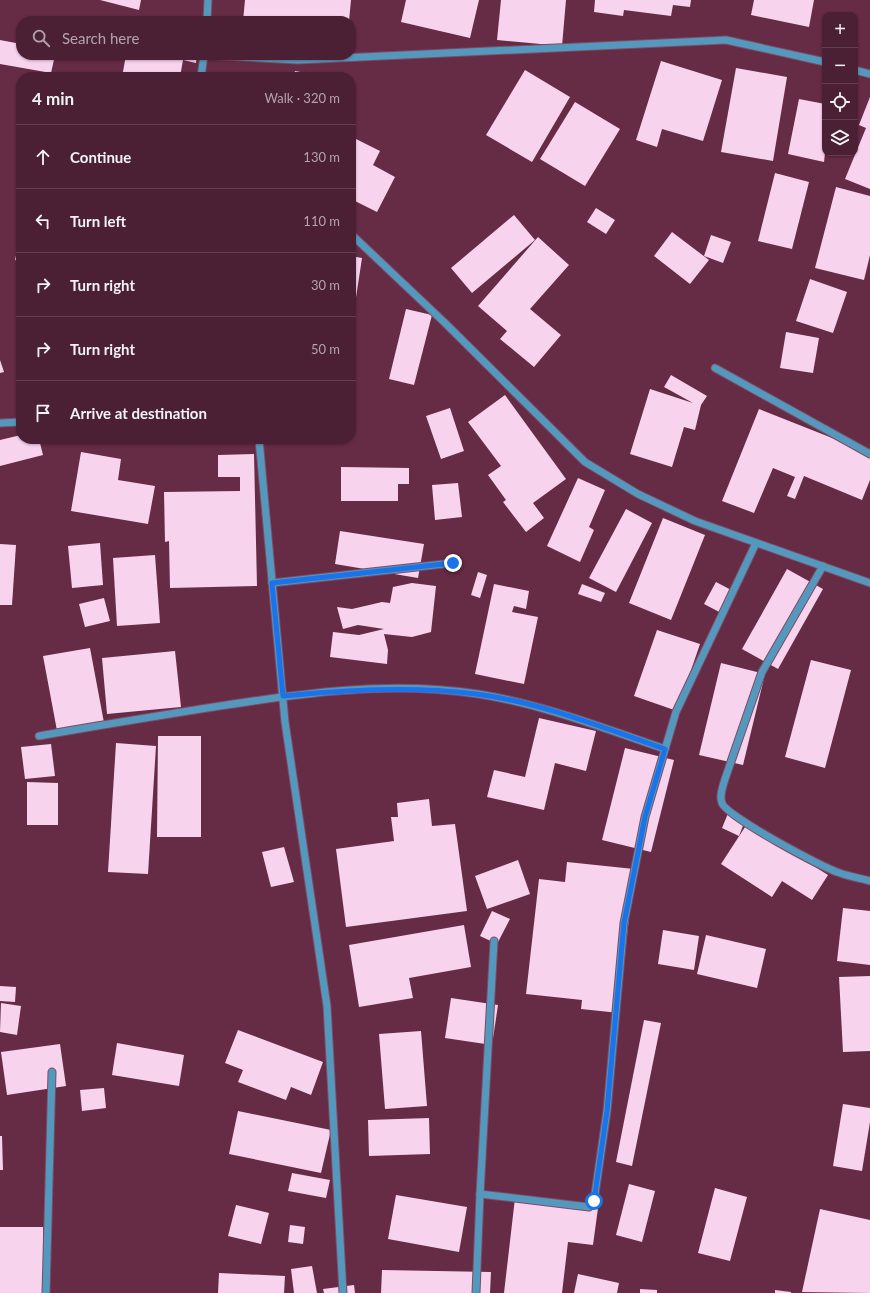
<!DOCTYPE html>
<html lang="en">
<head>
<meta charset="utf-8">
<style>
	:root { --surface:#4c2034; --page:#562d40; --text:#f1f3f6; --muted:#b2a3ac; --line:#633e4f }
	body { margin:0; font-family:Lato,sans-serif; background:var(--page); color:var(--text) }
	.controls { position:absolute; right:12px; top:12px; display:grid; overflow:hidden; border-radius:8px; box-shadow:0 1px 3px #0004 }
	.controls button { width:36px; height:36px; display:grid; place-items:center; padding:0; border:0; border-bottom:1px solid var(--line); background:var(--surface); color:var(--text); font:20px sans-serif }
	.stop { position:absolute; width:12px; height:12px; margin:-9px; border:3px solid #1a73e8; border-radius:50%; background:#fff }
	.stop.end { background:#1a73e8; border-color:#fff; box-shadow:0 1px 4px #0008 }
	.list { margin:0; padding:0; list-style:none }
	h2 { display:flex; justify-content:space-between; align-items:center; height:52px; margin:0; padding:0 16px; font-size:17px }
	h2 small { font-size:13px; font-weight:400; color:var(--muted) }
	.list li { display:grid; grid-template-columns:26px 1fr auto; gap:12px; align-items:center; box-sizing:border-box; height:64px; padding:0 16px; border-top:1px solid var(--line) }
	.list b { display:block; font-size:15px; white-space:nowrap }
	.list em { font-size:13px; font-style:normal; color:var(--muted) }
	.icon { flex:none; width:22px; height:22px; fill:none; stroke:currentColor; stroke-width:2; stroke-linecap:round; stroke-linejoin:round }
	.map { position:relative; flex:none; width:870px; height:1293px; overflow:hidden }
	.search { position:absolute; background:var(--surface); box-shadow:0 1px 3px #0004; left:16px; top:16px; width:340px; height:44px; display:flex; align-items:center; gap:10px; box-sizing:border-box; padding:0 14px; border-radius:16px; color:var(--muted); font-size:15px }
	.panel { position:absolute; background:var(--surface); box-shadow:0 1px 3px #0004; left:16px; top:72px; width:340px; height:372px; border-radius:16px }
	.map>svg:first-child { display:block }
	.building { fill:#f7d3ee }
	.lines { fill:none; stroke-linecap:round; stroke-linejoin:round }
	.minor-casing { stroke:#814a62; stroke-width:9 }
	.minor { stroke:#5498bd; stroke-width:7 }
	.route { stroke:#1a73e8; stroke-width:5 }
</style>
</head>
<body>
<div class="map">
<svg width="870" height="1293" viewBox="0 0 870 1293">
	<rect width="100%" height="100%" fill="#662b45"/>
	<g class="building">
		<path d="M100,0H141L139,10Z"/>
		<path d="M245,0H351L349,21H243Z"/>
		<path d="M406,0H479L470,38L401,22Z"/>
		<path d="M501,0H566L562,46L497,40Z"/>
		<path d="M595,0H691L690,7L673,5L671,16L624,10L623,16L594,12Z"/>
		<path d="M754,0H814L809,27L751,15Z"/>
		<path d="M48,18L57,21H47Z"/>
		<path d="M0,40L21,44V55H55L51,73L0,64Z"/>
		<path d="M126,55H158L180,59L181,55H197L196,63L183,60L180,77H122Z"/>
		<path d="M661,61L722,80L703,141L662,129L657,147L636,140Z"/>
		<path d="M736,68L787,77L773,161L721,152Z"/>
		<path d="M525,70L570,97L532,162L486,135Z"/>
		<path d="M295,71L322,76V77H294Z"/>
		<path d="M870,97V189L845,179L866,128L859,125Z"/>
		<path d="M799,99L825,104V153L824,162L788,154Z"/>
		<path d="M575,102L620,129L585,186L540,159Z"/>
		<path d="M354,138L380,151L373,165L395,177L377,212L351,199V144Z"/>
		<path d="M775,173L809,182L792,249L758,241Z"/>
		<path d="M836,187L870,196V255L864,280L815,268Z"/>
		<path d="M596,208L615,220L606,234L587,222Z"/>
		<path d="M514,215L535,240L472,293L451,268Z"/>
		<path d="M672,232L709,260L690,284L654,256Z"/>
		<path d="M711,235L731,242L723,263L704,256Z"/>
		<path d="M538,237L569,265L530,309L561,335L534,367L500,339L507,331L478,306Z"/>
		<path d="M17,251L21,252V261L15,260Z"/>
		<path d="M351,256L362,258L352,324H351Z"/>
		<path d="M810,279L847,292L833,333L796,321Z"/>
		<path d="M406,309L432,315L414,385L389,379Z"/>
		<path d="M786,332L819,338L813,373L780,368Z"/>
		<path d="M0,360L4,372L0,373Z"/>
		<path d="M671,375L707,396L701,405L695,430L684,427L672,467L630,454L650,389L693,403L664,387Z"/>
		<path d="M505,395L566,479L533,503L544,518L526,532L503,502L506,500L488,475L501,466L468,422Z"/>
		<path d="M450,408L464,451L441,459L426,416Z"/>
		<path d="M759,409L870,453V480L862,500L804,476L795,499L787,496L795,477L773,468L754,513L722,501Z"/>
		<path d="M21,435V439H39L43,455L0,466V440Z"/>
		<path d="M81,452L121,459L118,480L155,486L148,524L71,511Z"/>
		<path d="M254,454L257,586L170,588L169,541L165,542L164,492L240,491V477H218V455Z"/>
		<path d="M341,467L409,468V484H398V501H341Z"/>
		<path d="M578,478L605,490L589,527L594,530L580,562L547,546Z"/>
		<path d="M458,483L462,517L435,520L432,485Z"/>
		<path d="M626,509L652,523L616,592L589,578Z"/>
		<path d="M663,518L705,535L671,620L629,603Z"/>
		<path d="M340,531L424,544L418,578L335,564Z"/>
		<path d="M100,543L103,585L72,588L68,546Z"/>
		<path d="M0,544L16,545L12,605H0Z"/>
		<path d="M155,555L160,623L117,626L113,558Z"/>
		<path d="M787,569L823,589L778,669L742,649Z"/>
		<path d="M478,572L487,575L480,598L471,595Z"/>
		<path d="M716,582L737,593L725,615L704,604Z"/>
		<path d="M412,583L436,586L431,632L412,637L384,634L388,650L387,664L330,657L333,632L359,635L384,629L358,625L343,629L337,607L352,609L382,602L390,603L393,587Z"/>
		<path d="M494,584L529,591L526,609L514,606L512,612L538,617L524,684L475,674Z"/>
		<path d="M582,584L605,593L601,602L578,594Z"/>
		<path d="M104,598L110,621L85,627L79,604Z"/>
		<path d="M657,630L700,644L677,711L634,696Z"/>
		<path d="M90,648L105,728L58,736L43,656Z"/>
		<path d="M175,651L181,707L107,714L102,658Z"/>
		<path d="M811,660L851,670L825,768L785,757Z"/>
		<path d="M721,663L765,674L743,765L699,755Z"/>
		<path d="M539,718L596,731L586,771L555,763L544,810L487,797L494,770L525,777Z"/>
		<path d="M158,736H201V837H157Z"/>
		<path d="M116,743L156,746L148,874L108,872Z"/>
		<path d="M51,744L55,776L25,779L21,747Z"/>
		<path d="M625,748L674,760L651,852L602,840Z"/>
		<path d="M27,782L58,783V825H27Z"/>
		<path d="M429,799L432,826L455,824L467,911L346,927L336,849L394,841L391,817H398L397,803Z"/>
		<path d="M729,811L746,818L739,836L722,828Z"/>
		<path d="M747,824L828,875L812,900L782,881L772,897L721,864Z"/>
		<path d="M284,847L294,882L271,887L262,852Z"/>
		<path d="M518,860L530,894L487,909L475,876Z"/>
		<path d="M567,862L634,869L619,1013L581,1009L582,1000L526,994L539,879L565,882Z"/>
		<path d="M843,908L870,911V965L837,961Z"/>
		<path d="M492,911L510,919L497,944L480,936Z"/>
		<path d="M464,925L471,967L409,978L413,998L359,1007L349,945Z"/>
		<path d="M663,930L699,936L694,970L658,964Z"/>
		<path d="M706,935L766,949L757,988L697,974Z"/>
		<path d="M870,976V1051L843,1052L839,977Z"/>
		<path d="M0,986L16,987L15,1002L0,1001Z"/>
		<path d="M451,998L498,1005L492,1045L445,1038Z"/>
		<path d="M1,1003L21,1006L17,1035L0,1032Z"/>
		<path d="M644,1020L661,1023L632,1166L616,1162Z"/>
		<path d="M238,1030L323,1062L311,1095L291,1087L286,1100L238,1082L243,1070L225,1063Z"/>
		<path d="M421,1031L427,1106L385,1109L379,1034Z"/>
		<path d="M117,1043L184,1055L179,1086L112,1075Z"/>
		<path d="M60,1044L66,1086L7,1095L1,1052Z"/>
		<path d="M104,1088L106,1108L82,1111L80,1090Z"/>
		<path d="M843,1104L870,1108V1122L862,1171L833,1166Z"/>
		<path d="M238,1111L331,1130L321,1173L229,1154Z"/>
		<path d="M429,1118L430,1154L369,1156L368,1120Z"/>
		<path d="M0,1136H2L3,1170H0Z"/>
		<path d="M292,1173L330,1180L326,1198L288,1191Z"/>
		<path d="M629,1184L655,1191L642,1242L616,1235Z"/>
		<path d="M715,1188L747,1197L730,1261L698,1253Z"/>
		<path d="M396,1195L467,1207L459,1252L388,1239Z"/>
		<path d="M515,1198L598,1208L593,1245L568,1242L562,1293H504Z"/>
		<path d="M236,1205L269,1213L261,1244L228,1236Z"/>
		<path d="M820,1209L870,1220V1293L802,1292Z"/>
		<path d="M290,1225L305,1227L303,1244L288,1242Z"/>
		<path d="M0,1227H43L44,1293H0Z"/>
		<path d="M312,1266L317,1293H294L291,1269Z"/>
		<path d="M382,1270L491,1272L490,1293H381Z"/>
		<path d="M219,1273L285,1276L284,1293H218Z"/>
		<path d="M578,1274L619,1283L617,1293H574Z"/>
		<path d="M354,1285L355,1293H324L323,1289Z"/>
		<path d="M640,1289L657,1290V1293H640Z"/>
		<path d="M775,1290L791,1292V1293H775Z"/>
	</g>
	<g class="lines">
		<g class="minor-casing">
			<g id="minor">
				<path d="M207,21L208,0"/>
				<path d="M855,70L870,74"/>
				<path d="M201,77L204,55L298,60L726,40L825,62"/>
				<path d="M351,234L444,322L585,462L638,494L695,521L870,583"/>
				<path d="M715,368L870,454"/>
				<path d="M0,423L21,422"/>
				<path d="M259,439L285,722L327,1006L343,1293"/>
				<path d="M823,566L762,672L725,779C723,786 719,796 722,803C726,816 823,868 840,873C850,877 860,878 870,881"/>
				<path d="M272,583L453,563"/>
				<path d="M39,736C95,726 151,717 207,708C296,694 388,680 478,694C542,704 603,728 665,749"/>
				<path d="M480,1194L589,1207L594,1201L607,1111L624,923L645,817L676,712L756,543"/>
				<path d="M46,1293L52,1072"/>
				<path d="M476,1293L480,1194L494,941"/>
			</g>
		</g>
		<use href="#minor" class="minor"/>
	</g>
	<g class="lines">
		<path class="route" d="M453,563L272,583L283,696C348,690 411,686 476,694C540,702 604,728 665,749L645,817L624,923L607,1111L594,1201"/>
	</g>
</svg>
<div class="controls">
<button>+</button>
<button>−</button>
<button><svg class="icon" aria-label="locate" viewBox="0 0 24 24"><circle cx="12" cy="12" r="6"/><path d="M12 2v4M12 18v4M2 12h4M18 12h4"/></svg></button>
<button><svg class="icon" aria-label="layers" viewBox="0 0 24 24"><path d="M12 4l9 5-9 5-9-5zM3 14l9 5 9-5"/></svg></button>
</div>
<div class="stop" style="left:594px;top:1201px"></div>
<div class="stop end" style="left:453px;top:563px"></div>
<div class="search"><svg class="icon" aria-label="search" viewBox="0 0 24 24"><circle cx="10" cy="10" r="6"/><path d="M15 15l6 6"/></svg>Search here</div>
<section class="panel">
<h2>4 min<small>Walk · 320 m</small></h2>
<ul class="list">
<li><svg class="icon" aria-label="ahead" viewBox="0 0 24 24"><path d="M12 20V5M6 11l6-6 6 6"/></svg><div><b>Continue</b></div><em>130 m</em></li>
<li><svg class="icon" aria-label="left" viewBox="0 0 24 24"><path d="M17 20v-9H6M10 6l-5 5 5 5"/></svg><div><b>Turn left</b></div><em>110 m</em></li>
<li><svg class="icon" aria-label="right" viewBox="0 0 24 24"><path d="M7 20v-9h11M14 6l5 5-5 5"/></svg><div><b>Turn right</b></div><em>30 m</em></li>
<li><svg class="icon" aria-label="right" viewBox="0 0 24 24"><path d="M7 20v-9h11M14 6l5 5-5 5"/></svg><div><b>Turn right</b></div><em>50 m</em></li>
<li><svg class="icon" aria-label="arrive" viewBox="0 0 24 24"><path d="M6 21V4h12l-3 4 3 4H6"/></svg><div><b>Arrive at destination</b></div></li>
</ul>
</section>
</div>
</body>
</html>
